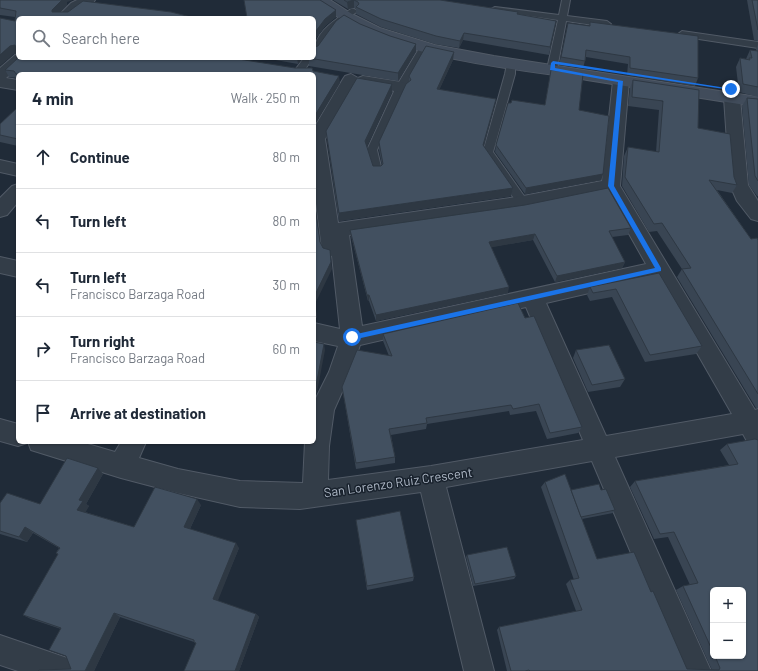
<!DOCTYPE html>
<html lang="en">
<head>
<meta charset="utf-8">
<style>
	:root { --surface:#fff; --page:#f6f6f7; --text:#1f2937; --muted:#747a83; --line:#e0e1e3 }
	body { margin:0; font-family:Barlow,sans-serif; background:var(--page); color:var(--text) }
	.controls { position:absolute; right:12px; bottom:12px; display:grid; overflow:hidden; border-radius:6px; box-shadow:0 1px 3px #0004 }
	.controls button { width:36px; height:36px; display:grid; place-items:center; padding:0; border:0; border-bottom:1px solid var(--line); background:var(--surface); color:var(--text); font:20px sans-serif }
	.stop { position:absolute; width:12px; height:12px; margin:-9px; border:3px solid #1a73e8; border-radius:50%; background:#fff }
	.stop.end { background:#1a73e8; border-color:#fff; box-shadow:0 1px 4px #0008 }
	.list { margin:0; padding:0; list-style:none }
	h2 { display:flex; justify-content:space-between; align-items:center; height:52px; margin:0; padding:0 16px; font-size:17px }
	h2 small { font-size:13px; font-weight:400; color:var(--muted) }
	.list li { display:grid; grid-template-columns:26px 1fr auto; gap:12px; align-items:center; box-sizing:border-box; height:64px; padding:0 16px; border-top:1px solid var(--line) }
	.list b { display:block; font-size:15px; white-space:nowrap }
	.list p { margin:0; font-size:13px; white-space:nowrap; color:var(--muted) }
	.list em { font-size:13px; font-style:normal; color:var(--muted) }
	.icon { flex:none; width:22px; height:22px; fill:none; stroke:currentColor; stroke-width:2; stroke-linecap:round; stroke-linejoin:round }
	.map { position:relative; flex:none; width:758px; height:671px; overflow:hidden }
	.search { position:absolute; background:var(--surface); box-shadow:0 1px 3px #0004; left:16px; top:16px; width:300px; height:44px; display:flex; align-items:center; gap:10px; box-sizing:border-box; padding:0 14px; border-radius:6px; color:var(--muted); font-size:15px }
	.panel { position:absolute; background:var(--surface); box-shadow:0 1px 3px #0004; left:16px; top:72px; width:300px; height:372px; border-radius:6px }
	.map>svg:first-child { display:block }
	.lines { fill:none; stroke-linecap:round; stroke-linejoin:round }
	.lane-casing { stroke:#515a66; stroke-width:2 }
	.street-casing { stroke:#515a66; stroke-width:2 }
	.secondary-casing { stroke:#515a66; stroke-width:2 }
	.lane { fill:#333d48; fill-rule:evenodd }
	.street { fill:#333d48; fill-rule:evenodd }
	.secondary { fill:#414c5b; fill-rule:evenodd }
	.wall { fill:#394553; fill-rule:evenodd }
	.shaded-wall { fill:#2e3843 }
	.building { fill:#425060; stroke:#2e3843 }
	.route { fill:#1a73e8 }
	.labels { text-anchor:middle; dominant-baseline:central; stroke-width:3; stroke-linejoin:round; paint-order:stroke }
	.street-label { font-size:13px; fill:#adb7c5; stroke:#19222d }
</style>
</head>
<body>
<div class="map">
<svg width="758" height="671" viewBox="0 0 758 671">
	<rect width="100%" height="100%" fill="#202b38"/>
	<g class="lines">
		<g class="lane-casing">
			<g id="lane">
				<path d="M562,0H570L567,16L607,21L611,24L607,27L566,21L557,69L552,72L547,69L558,20L495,11L491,9L495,7L559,15Z"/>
				<path d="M351,9H354L358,11L335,27L317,53L314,54C314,32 335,20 351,9Z"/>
				<path d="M682,31L758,42V48L679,36L678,34Z"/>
				<path d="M424,44L428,47L406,87L377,150L382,171L381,173H373L367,150L396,87L420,47Z"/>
				<path d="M304,58H313L303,72H297L295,70Z"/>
				<path d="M511,61L515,64V74L493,152L529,203L527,206H519L483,152L505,74L507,64Z"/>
			</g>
		</g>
		<g class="street-casing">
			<g id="street">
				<path d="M77,0H95L93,3L81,9L71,18H56L71,3Z"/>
				<path d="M18,54V58H28L6,78L18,80V90L0,87V68L15,55Z"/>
				<path d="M351,74L358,78L363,76L401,82L407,84L409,87L407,90L401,92L363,86L357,83L325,139L338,223L523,196L602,181L613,81L615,78L621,76L627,78L629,81L620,186L755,410L758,409V448L749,445L743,434L615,457L711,671H681L592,461L446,487L494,671H464L421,492L300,509L240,507L178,493L121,478L31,450L28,442H81L115,452L121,442H146L139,458L178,469L240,481L303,483L305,442H314V402L329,372L338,346L314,341V323L340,329L332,256L325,254L322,249L314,188V128L343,79L345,76ZM606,193L646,264L362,326L349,235L523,210ZM654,278L732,414L606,436L546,303ZM526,307L583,440L431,466L328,480L329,446L334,410L351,372L360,345Z"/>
				<path d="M732,93L738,95L740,98L748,185L758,201V221L751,219L737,201L730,185L724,98L726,95Z"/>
				<path d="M0,160L18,164V176L0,172Z"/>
				<path d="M18,184V202L7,215L0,217V198L12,186Z"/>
				<path d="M0,257L18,261V277L0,273Z"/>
				<path d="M0,419L18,424V442L27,443L18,446L0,441Z"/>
				<path d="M0,635L73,660L77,671H18L0,665Z"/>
			</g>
		</g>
		<g class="secondary-casing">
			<path id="secondary" d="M314,0H330L352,14L380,28L435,45L494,56L758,97V107C701,98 644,89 587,80C507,67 402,60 333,14C327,10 319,6 314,0Z"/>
		</g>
		<use href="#lane" class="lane"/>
		<use href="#street" class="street"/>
		<use href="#secondary" class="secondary"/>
	</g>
	<g class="wall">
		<path d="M0,0L67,2V5L60,12H171L18,18V54V53L14,54L15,17L0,15Z"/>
		<path d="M333,0H440L517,15L556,21L549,55L463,40L459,48L435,44L381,27L356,14V8H354L348,9Z"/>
		<path d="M747,0H758V41L754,40Z"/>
		<path d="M336,10V17L325,26L316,38L314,47L318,46L360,24L390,36L416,44V51L398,81L309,66V58H314V18Z"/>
		<path d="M590,22L698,78L695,86L627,75L628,64L586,57L583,68L559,65L568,23L589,26Z"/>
		<path d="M758,44V97L739,92L736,67L740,58L746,59L750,50L756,51V49Z"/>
		<path d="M264,58H303L298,64Z"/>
		<path d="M453,60L439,90L496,99L494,107L484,146L513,188L511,196L339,221L327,139L326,131L392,92L367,146L373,166H381L382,165L379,150V142L409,81V76Z"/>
		<path d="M5,70L313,71L340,83L18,74V78L9,77Z"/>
		<path d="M551,70L579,110L603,174L601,180L525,194L495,152L496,145L545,105Z"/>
		<path d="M633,80L698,128L734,177L737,185L732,193L717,190L751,239L758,240V408H756L677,277L682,269L657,231L649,232L622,186L624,156L628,147L656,152L659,110L628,106L630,88Z"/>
		<path d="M747,98L758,99V196H757L749,185L742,106Z"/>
		<path d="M18,107V146L0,142V124Z"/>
		<path d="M631,228L628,235L612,237L625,262L622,268L555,282L533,240L491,247L508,293L376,321L369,301H368L351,236L350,230Z"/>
		<path d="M659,273L702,346L696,354L645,362L612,297L590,301L587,295L590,287Z"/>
		<path d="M525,318L582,427L578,433L547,439L536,411L510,415L509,411L427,424L426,429L391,435L395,457V463L356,469L342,387L389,356L383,341V334Z"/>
		<path d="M576,350L625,379L620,387L588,392L573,358Z"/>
		<path d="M758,440V671H507L497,630L499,627L576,611L566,584L570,580H574L541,487L545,482L571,490H601L615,510L613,513L582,519L597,559L651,592L687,669L712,670L676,590L683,586L690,585L668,537L654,539L630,487L635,481L729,465L720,450L727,444ZM713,590L743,656H713Z"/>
		<path d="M250,442H260L259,444Z"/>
		<path d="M98,468L103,474L86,504L89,506L85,512L134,527L201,505L190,529L239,548L217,601L256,614L259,617L239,671H184L196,643L194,642L120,617L94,671H38L71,669L61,629L31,619L23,615L58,554L56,553L59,548L33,533L27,542L0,534V503L40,504Z"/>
		<path d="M356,520L414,577L413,581L367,590Z"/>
		<path d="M467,555L516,576L514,579L473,586L466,557Z"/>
	</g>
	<g class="shaded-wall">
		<path d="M62,0H73L67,2V5L55,17L52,12V10Z"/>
		<path d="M354,0V8L348,9L347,2Z"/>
		<path d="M336,10V17L325,26L316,38L314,49V38L316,31L325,19Z"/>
		<path d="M464,33L463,40L459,48L460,41Z"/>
		<path d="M416,44V51L398,81V73Z"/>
		<path d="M15,45L16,49L18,53L14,54L0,66V55L10,46Z"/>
		<path d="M454,52L453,60L436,97L437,89Z"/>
		<path d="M297,58H303L298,64Z"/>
		<path d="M339,76L340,83L314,126V117Z"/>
		<path d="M392,84V92L366,149L365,141Z"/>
		<path d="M496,99L494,107L482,153L483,145Z"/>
		<path d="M603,174L601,180L525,194L526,188Z"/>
		<path d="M513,188L511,196L339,221V213Z"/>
		<path d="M535,234L533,240L488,248L489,242Z"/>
		<path d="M331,262L332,269L314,306V297Z"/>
		<path d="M625,262L622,268L555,282L557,276Z"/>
		<path d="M509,287L508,293L376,321V315Z"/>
		<path d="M367,295H369V301H368Z"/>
		<path d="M316,310L317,317L314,321V313Z"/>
		<path d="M324,344L325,350L317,392L314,399V391Z"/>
		<path d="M98,468L103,474L86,504L89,506L84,515L77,510L79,500Z"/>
		<path d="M197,499L201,505L188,533L184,527Z"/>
		<path d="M25,527L33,533L27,542L19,537Z"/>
		<path d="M236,543L239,548L217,603L213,599Z"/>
		<path d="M114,613L120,617L94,671H85Z"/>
		<path d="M256,614L259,617L239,671H235Z"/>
	</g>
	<g class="building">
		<path d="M0,0H62L52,10V12H68L83,1L171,12L195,18H18V49H16L15,45L10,46L0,55V18L15,21L16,11L0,8Z"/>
		<path d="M244,0H320L336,10L325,19L316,31L314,38V18H247Z"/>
		<path d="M344,0H440L518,12L517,14L556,21L550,47L464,33L460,41L436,36L381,19L356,7L359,4L358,2L354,0L347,2Z"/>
		<path d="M752,0H758V30Z"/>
		<path d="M344,15L360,24L390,36L416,44L398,73L309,58H314V47L318,46L336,21Z"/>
		<path d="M590,22L698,36V78L630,68V57L586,50L585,61L561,57L568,23L590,26Z"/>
		<path d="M426,46L454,52L437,89L496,99L483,145L513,188L339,213L326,131L357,78L392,84L365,141L373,166H381L383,164L379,142L406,84L411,80L409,76Z"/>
		<path d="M750,50L758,51V87L743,84L740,58L750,60L749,58H752Z"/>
		<path d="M18,58H232L295,68H312L313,71L339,76L314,117V74H16L14,71L5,70Z"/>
		<path d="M551,70L583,74L579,110L609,116L603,174L526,188L496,145L508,103H511L512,100L545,105Z"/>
		<path d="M633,80L699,90L698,128L730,134L734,177L737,185L709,180L751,239L757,238L758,240V394L682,269L691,268L662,223L654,224L625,177L628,147L659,152L663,101L632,97Z"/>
		<path d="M747,98L758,99V181L755,176Z"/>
		<path d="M18,107V139L0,135V124Z"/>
		<path d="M608,188L631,228L609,231L625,262L557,276L535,234L489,242L509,287L376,315L369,295H367L350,230L525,205Z"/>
		<path d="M314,199L320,242L323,248L330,250L331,262L314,297Z"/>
		<path d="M659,273L702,346L650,355L616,289L593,293L590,287Z"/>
		<path d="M518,303L525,318L534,316L582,427L550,433L539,404L513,409L511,405L426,418L427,423L389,429L395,457L356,463L342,387L357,350L392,356L383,334Z"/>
		<path d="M314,342L324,344L316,386L314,391Z"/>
		<path d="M609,345L625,379L592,385L576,350Z"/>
		<path d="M755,439L758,440V671H530L529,670L525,671H511L499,627L582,610L570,580L579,578L545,482L565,474L597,559L634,552L651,592L653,591L687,669L719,670L720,668L715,656H743V590H713V652L683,586L698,583L674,532L660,534L635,481L738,464L727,444Z"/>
		<path d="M67,458L98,468L79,500L83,501L77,510L134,527L155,487L197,499L184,527L236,543L213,599L256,614L235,671H184L196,643L194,642V640L114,613L85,671H38L39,670L71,669L66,656L49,650L61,628L23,615L58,554L56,553L60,548L25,527L19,537L0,531V503L7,493L40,504Z"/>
		<path d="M599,484L601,490L606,489L615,510L581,517L571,490Z"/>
		<path d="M400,511L414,577L367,586L356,520Z"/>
		<path d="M507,547L516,576L475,584L467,555Z"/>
	</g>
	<path class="route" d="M553,61L733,89L731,90L555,64V68L623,81L614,186L661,268V271L352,340L350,339L349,337L352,335L655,268L608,186L618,82L550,70L551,63Z"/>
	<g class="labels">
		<g class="street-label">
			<text transform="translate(398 482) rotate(-8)">San Lorenzo Ruiz Crescent</text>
		</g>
	</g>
</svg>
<div class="controls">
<button>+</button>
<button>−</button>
</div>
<div class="stop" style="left:352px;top:337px"></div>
<div class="stop end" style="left:731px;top:89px"></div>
<div class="search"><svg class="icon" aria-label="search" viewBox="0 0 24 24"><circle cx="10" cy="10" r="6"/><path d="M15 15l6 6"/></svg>Search here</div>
<section class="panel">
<h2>4 min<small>Walk · 250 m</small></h2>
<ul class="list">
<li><svg class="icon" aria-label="ahead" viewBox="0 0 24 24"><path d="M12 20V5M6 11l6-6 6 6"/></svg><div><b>Continue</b></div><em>80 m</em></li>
<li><svg class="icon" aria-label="left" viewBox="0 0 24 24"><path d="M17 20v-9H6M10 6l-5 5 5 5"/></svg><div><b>Turn left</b></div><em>80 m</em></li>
<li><svg class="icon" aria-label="left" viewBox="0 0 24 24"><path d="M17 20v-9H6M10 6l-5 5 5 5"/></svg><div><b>Turn left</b><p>Francisco Barzaga Road</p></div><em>30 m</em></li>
<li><svg class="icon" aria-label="right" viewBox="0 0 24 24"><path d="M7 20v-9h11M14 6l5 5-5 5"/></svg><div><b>Turn right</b><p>Francisco Barzaga Road</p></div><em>60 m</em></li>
<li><svg class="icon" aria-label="arrive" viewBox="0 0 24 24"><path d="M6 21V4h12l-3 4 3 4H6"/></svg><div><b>Arrive at destination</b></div></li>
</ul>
</section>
</div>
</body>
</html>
